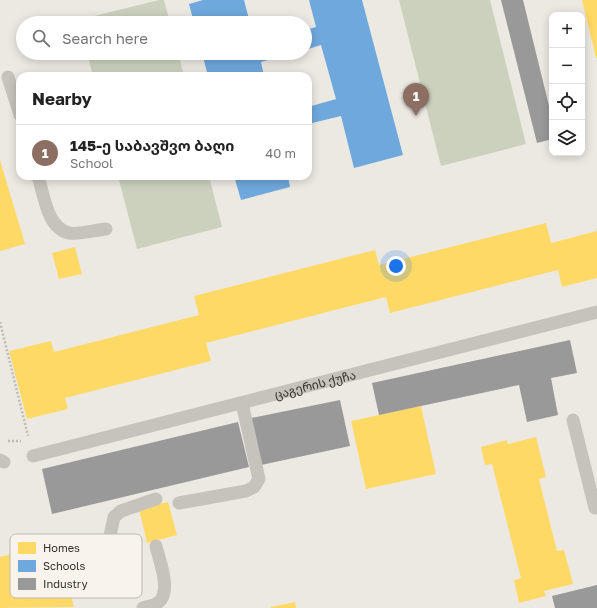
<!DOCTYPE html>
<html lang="en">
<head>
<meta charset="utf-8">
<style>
	:root { --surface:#fff; --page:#f2f2f2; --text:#222; --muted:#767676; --line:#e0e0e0; --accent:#76706b }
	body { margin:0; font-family:"Golos Text","Noto Sans Georgian",sans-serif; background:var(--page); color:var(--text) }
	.controls { position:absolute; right:12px; top:12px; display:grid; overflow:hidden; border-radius:8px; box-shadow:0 2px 10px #0003 }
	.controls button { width:36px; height:36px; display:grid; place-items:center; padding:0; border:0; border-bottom:1px solid var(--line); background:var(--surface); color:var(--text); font:20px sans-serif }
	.you { position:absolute; left:396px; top:266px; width:14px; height:14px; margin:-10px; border:3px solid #fff; border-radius:50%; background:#1a73e8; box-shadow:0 0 0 6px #1a73e833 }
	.badge { display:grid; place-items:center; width:26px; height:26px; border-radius:50%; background:var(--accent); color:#fff; font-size:13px; font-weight:700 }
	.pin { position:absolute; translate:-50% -33px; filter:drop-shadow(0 1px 2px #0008) }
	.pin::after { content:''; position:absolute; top:21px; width:14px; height:12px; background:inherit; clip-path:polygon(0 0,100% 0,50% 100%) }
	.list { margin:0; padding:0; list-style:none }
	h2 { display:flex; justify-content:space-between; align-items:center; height:52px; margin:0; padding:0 16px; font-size:17px }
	h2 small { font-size:13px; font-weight:400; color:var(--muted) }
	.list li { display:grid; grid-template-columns:26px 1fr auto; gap:12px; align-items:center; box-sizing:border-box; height:56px; padding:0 16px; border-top:1px solid var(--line) }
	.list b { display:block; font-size:15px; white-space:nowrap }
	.list p { margin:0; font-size:13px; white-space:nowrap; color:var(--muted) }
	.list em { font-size:13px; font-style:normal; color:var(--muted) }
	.icon { flex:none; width:22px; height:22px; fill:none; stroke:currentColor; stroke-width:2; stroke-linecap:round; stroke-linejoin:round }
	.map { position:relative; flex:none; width:597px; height:608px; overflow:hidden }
	.search { position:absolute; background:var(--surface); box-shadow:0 2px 10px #0003; left:16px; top:16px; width:296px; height:44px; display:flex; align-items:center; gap:10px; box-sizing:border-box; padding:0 14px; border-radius:22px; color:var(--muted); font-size:15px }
	.panel { position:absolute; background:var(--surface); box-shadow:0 2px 10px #0003; left:16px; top:72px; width:296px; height:108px; border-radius:12px }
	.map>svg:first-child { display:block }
	.green { fill:#ccd1be }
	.homes { fill:#ffd966 }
	.schools { fill:#6fa8dc }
	.industry { fill:#999 }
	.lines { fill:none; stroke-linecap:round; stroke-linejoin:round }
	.path { stroke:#bfbab4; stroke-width:2.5; stroke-dasharray:2 2; stroke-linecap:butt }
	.lane { stroke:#c6c2bc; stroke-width:13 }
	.labels { text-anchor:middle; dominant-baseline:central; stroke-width:4; stroke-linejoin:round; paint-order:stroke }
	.street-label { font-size:12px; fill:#362f2a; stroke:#f8f4eb }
	.key { fill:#f8f4eb; stroke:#beb9b1; stroke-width:1 }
	.key-label { font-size:11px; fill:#362f2a }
</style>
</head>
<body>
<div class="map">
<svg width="597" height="608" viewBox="0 0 597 608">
	<rect width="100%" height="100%" fill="#ece9e3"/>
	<g class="green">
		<path d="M159,0H164L170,23H79L78,20Z"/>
		<path d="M399,0H490L526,144L441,166Z"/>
		<path d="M87,53H178L184,76H93Z"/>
		<path d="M118,176H209L222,227L137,249Z"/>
	</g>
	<g class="homes">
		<path d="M582,0H597V58H596Z"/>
		<path d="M0,160L25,244L0,251Z"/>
		<path d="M546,223L551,243L597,231V278L562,287L558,270L390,313L386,297L206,343L211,361L65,398L68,409L27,419L9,351L51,341L54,352L199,315L194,296L375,250L379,265Z"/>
		<path d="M75,247L82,274L59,279L52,253Z"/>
		<path d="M421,406L436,474L366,489L351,421Z"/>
		<path d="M536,437L546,477L539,479L557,551L564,550L573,584L544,591L546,596L519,603L514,580L521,578L492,464L485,465L481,447L507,440L508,444Z"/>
		<path d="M168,502L177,535L147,543L139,509Z"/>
		<path d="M42,547L47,563L62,560L74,607L0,608V557Z"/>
		<path d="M295,602L296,608H271V607Z"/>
	</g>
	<g class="schools">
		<path d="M203,0H244L250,23H194L189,4Z"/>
		<path d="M309,0H362L403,155L354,168L341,116L308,124V107L336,99L321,45L305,50V30L316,27Z"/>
		<path d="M202,53H291L261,62L264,76H208Z"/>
		<path d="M234,176H288L290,187L241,200Z"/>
	</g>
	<g class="industry">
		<path d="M501,0H523L552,118V139L537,143Z"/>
		<path d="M570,340L577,373L551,378L558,415L527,422L519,385L379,415L372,383Z"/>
		<path d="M340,400L350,446L261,465L251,418Z"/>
		<path d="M238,422L249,467L52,514L42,469Z"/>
		<path d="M597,585V608H555L552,596Z"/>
	</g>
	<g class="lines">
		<g class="path">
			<path d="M0,322L28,436"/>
			<path d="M8,441H21"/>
		</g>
		<g class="lane">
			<path d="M8,77L20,115"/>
			<path d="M38,176C44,195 47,228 69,233C80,235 95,230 106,229"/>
			<path d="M573,420L595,508L597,507"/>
			<path id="s1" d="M33,456L597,312"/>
			<path d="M0,460L4,462"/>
			<path d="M179,503L246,491L254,487L259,479L242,403"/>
			<path d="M85,548L105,542L110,536L114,517L121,511L156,499"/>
			<path d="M143,608C149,606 156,605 160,601C171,588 159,560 156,546"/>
		</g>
	</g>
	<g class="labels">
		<g class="street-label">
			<text stroke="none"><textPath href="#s1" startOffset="291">ცაგერის ქუჩა</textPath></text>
		</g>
	</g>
	<rect x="10" y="534" width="132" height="64" rx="6" class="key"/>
	<rect x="18" y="542" width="18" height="12" fill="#ffd966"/>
	<rect x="18" y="560" width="18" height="12" fill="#6fa8dc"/>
	<rect x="18" y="578" width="18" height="12" fill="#999"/>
	<g class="key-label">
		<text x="43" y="552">Homes</text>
		<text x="43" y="570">Schools</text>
		<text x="43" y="588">Industry</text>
	</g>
</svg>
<div class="controls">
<button>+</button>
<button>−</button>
<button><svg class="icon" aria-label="locate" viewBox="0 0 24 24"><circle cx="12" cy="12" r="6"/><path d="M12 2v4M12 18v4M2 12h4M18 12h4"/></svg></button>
<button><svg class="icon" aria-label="layers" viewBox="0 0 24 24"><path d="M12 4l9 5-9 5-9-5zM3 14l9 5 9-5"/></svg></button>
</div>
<div class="you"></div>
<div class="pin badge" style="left:416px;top:116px;background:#8d6e63">1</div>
<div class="search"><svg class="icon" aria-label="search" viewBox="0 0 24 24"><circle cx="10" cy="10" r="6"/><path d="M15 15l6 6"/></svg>Search here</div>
<section class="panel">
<h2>Nearby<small></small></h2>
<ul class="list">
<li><span class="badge" style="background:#8d6e63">1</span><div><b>145-ე საბავშვო ბაღი</b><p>School</p></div><em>40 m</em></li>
</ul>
</section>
</div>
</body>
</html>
